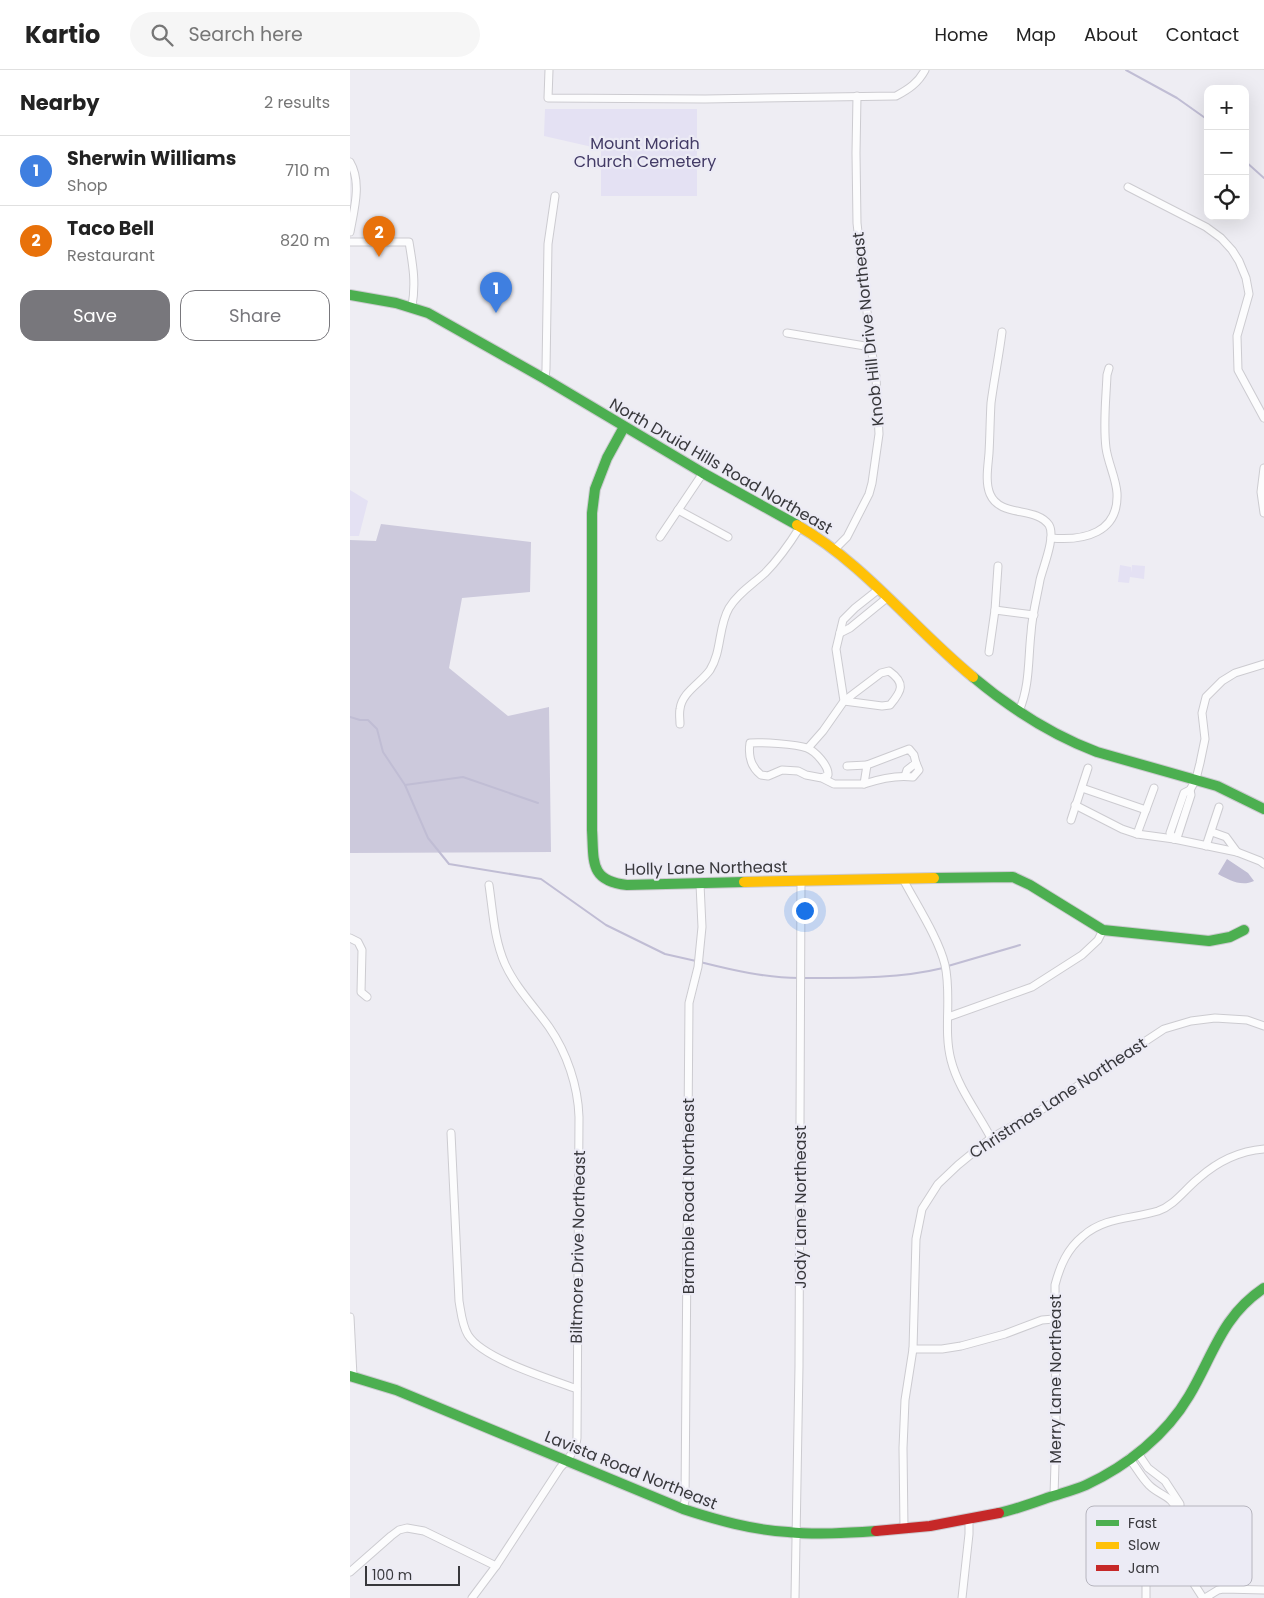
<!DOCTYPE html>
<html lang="en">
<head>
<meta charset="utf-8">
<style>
	:root { --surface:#fff; --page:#f6f6f6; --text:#222; --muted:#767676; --line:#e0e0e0; --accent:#78777c }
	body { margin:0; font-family:Poppins,sans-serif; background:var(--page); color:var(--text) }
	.controls { position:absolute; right:15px; top:15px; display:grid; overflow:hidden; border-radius:10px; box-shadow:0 5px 20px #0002 }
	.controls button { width:45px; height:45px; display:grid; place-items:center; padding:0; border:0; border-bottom:1px solid var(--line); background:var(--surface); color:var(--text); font:25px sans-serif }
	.scale { position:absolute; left:15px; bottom:12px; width:95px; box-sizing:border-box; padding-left:5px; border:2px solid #38383c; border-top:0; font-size:14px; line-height:18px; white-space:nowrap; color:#38383c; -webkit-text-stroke:4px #ecebf5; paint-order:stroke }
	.you { position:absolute; left:454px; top:840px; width:18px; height:18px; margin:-12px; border:4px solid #fff; border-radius:50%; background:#1a73e8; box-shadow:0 0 0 8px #1a73e833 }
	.badge { display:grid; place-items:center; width:32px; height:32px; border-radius:50%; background:var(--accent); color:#fff; font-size:16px; font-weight:700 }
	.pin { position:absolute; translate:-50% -41px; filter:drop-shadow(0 1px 2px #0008) }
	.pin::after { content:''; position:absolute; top:26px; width:18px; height:15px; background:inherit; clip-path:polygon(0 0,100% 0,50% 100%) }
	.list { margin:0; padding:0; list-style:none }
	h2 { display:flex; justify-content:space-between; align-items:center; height:65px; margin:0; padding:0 20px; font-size:21px }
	h2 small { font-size:16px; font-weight:400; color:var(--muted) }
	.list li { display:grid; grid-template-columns:32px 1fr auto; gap:15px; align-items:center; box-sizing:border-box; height:70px; padding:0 20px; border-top:1px solid var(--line) }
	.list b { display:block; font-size:19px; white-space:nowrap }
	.list p { margin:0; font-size:16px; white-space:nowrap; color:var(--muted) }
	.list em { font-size:16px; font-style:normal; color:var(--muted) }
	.actions { display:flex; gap:10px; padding:15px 20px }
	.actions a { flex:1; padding:11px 0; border:1px solid var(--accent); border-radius:15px; text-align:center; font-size:18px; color:var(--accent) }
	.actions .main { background:var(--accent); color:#fff }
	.icon { flex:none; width:28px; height:28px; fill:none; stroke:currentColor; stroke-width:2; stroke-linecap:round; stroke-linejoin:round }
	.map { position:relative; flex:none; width:914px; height:1528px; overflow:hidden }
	header { display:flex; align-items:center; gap:30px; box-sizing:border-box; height:70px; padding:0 25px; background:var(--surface); border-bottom:1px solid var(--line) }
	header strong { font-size:24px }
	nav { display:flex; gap:28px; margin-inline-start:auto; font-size:18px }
	.search { width:350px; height:45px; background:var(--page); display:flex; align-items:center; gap:12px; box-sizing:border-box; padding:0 18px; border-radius:28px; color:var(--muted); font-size:19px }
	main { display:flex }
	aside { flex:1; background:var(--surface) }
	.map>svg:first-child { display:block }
	.green { fill:#e4e1f3 }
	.forest { fill:#ccc9dc }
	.water { fill:#c0bdd4 }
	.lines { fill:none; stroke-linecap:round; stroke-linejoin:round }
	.stream { stroke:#c0bdd4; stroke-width:2 }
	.street-casing { stroke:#cccbd0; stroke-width:9 }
	.fast-casing { stroke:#cccbd0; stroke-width:12 }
	.slow-casing { stroke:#cccbd0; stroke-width:12 }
	.jam-casing { stroke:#cccbd0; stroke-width:12 }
	.street { stroke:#fcfcfd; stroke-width:7 }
	.fast { stroke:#4caf50; stroke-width:10 }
	.slow { stroke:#ffc107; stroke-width:10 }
	.jam { stroke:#c62828; stroke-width:10 }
	.labels { text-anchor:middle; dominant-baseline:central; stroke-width:4.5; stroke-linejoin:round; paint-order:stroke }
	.park-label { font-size:16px; fill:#433b66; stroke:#ecebf5 }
	.street-label { font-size:16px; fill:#38383c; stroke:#ecebf5 }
	.key { fill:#ecebf5; stroke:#b6b5be; stroke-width:1 }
	.key-label { font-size:14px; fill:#38383c }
</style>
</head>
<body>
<header>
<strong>Kartio</strong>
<div class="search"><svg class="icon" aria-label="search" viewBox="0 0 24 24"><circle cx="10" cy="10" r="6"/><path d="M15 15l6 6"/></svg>Search here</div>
<nav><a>Home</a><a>Map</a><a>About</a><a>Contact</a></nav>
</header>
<main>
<aside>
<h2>Nearby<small>2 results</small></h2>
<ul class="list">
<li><span class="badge" style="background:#3f7fe0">1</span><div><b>Sherwin Williams</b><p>Shop</p></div><em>710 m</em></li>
<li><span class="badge" style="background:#e8710a">2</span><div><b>Taco Bell</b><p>Restaurant</p></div><em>820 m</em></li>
</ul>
<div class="actions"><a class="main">Save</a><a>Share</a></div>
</aside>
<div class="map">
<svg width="914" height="1528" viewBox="0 0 914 1528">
	<rect width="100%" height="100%" fill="#eeedf3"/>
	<g class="green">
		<path d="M195,39H347V126H251V79L194,66Z"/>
		<path d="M0,420L18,431L9,466H0Z"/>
		<path d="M770,495L781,497V503L782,495L795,496L794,509L780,507L779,513L768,512Z"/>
	</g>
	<path class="forest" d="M31,454L181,472L180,522L112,528L99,598L158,646L199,637L201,782L0,783V470L26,471Z"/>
	<path class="water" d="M877,789L898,803L904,811C891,817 879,810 868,804Z"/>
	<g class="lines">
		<g class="stream">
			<path d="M776,0L827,28L858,50"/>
			<path d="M895,91L914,108"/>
			<path d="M0,647L10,650H18L27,659L33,682L55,715L78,768L99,794L191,809L256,855L315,884L346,891"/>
			<path d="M55,715L113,707L188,733"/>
			<path d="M350,892C382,900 416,908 449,908"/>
			<path d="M598,896L670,875"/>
			<path d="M454,908C500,908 548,909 593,898"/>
		</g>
		<g class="street-casing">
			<g id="street">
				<path d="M199,0L198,28L355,29L546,26C559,19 568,13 575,0"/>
				<path d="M0,92C12,112 4,140 0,162"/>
				<path d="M778,117L856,157L871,168L882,180L889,191L896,208L899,224L887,266L888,300L914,348"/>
				<path d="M0,172H59C63,196 66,213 62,236"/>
				<path d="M652,262C649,286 644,310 641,333C640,350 640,366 639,383C638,396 635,412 640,424C650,448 686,436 699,455C706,467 693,497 690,510C687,527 682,545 681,563C678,589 680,616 669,641"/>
				<path d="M437,263L521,277"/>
				<path d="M195,309L196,299L198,174L205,126"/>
				<path d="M914,398L911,422L914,443"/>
				<path d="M328,440L378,467"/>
				<path d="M310,467L353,403"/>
				<path d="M701,468C734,471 769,463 767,423C766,408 758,393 756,378C753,354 756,329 757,305L759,298"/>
				<path d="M484,480L497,467L519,424L522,413L529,364L526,307L521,277L507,153L506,83L507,26"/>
				<path d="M645,540L684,545"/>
				<path d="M490,563L500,558L538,527"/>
				<path d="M639,582L645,540L648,496"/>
				<path d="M539,601C556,613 552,621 540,635L532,636L494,631L531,603Z"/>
				<path d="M330,654C330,649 329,644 330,639C332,622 351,613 360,600C372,581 368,557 379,538C388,523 403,514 415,503C429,489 440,473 450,457"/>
				<path d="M458,678L473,661L494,631L486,579L493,550L505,538L529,519"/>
				<path d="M497,696L517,695"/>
				<path d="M472,708L478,705C479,696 465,681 457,678C446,674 411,672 400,673C398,686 401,697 411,705L418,706L432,700L448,701L456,705L472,708L484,714H514L517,695L559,679L564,685L566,693L557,700L555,706"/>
				<path d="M514,714C529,709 548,705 563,707L569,700L566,693"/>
				<path d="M732,718L796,740"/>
				<path d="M725,735L772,759L787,764L824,769L887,782L910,791L914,794"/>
				<path d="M721,750L738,698"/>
				<path d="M862,762L876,767L887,782"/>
				<path d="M787,764L804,718"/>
				<path d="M824,769L820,763L834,723L840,720L846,709L850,693L855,669L852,643L856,627L872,611L885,603L914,594"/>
				<path d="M824,769L828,765L841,725L840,720"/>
				<path d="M856,776L869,737"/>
				<path d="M553,809C566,834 589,869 595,895C602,926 593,960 601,990C608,1018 628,1043 641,1068"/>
				<path d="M0,868L8,872L12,880L11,922L17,927"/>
				<path d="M598,947L682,917L732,885L748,870L753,860"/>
				<path d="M101,1063L109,1231C111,1242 112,1255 118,1265C133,1289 200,1309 227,1319"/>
				<path d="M0,1247L3,1306"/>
				<path d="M563,1279H592L611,1276L655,1264L692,1250L704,1249"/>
				<path d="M787,1382L798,1398L815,1411L830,1434L831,1487L837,1503L853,1528"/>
				<path d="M779,1388C786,1397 791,1407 799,1415C810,1426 822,1425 828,1442"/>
				<path d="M704,1425L706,1362L705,1215C710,1196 717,1179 733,1166C754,1147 782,1149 808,1141C825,1135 835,1119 849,1108C867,1092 890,1081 914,1079"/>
				<path d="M333,1439L335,1431L339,933L348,897L352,857L350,814"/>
				<path d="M554,1458L553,1378L555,1330L563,1279L566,1169L572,1139L588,1114L608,1095L641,1068L688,1042L814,959L841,951L865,948L897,950L914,956"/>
				<path d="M0,1502L41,1466L49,1460L57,1458L74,1461L146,1496"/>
				<path d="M122,1528L146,1496L210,1398C218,1390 226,1380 227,1368L229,1047C228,1016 217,983 199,957C184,936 166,918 155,894C144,869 143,842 139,815"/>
				<path d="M445,1528L449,1296L451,811"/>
				<path d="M612,1528L619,1464V1449"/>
				<path d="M796,1528V1474"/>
				<path d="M855,1528L868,1520L873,1519L914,1520"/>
			</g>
		</g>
		<g class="fast-casing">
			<g id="fast">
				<path d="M0,225L46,233L78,243L195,309L353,403L447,455"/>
				<path d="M274,357L257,388L245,419L242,443V760C244,791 239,811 277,815L394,812"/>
				<path d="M623,607C660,638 702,665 747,682L867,716L914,739"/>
				<path d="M584,808L663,807L680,815L753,860L859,871L880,867L894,860"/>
				<path d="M0,1306L46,1320L333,1439C367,1450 402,1460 438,1462C467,1465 497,1463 526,1461"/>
				<path d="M649,1443C667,1439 683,1433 700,1427C712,1423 725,1420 736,1415C777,1396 816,1365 839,1326C864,1284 871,1247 914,1218"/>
			</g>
		</g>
		<g class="slow-casing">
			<g id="slow">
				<path d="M447,455C515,494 563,558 623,607"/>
				<path d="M394,812L584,808"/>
			</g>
		</g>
		<g class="jam-casing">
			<path id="jam" d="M526,1461L580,1456L649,1443"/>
		</g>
		<use href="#street" class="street"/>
		<use href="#fast" class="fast"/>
		<use href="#slow" class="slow"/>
		<use href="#jam" class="jam"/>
	</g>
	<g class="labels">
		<g class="park-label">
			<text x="295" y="73">Mount Moriah<tspan x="295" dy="18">Church Cemetery</tspan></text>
		</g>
		<g class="street-label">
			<text transform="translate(518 259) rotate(-96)">Knob Hill Drive Northeast</text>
			<text transform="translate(371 396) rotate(30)">North Druid Hills Road Northeast</text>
			<text transform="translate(356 798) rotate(-1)">Holly Lane Northeast</text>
			<text transform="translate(708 1028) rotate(-33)">Christmas Lane Northeast</text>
			<text transform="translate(338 1126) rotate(-90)">Bramble Road Northeast</text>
			<text transform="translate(450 1137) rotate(-90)">Jody Lane Northeast</text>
			<text transform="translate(228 1177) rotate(-89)">Biltmore Drive Northeast</text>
			<text transform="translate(705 1309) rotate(-90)">Merry Lane Northeast</text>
			<text transform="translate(281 1400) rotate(22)">Lavista Road Northeast</text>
		</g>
	</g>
	<rect x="736" y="1436" width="166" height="80" rx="8" class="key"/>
	<rect x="746" y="1450" width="23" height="6" fill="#4caf50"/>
	<rect x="746" y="1472" width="23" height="7" fill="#ffc107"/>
	<rect x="746" y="1495" width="23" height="6" fill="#c62828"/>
	<g class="key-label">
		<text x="778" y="1458">Fast</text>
		<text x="778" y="1480">Slow</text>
		<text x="778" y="1503">Jam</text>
	</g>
</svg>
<div class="controls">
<button>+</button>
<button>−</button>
<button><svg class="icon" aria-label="locate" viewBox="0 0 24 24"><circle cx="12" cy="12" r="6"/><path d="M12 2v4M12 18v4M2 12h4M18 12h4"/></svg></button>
</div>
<div class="scale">100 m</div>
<div class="you"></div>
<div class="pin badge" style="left:146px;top:243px;background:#3f7fe0">1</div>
<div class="pin badge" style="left:29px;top:187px;background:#e8710a">2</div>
</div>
</main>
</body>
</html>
